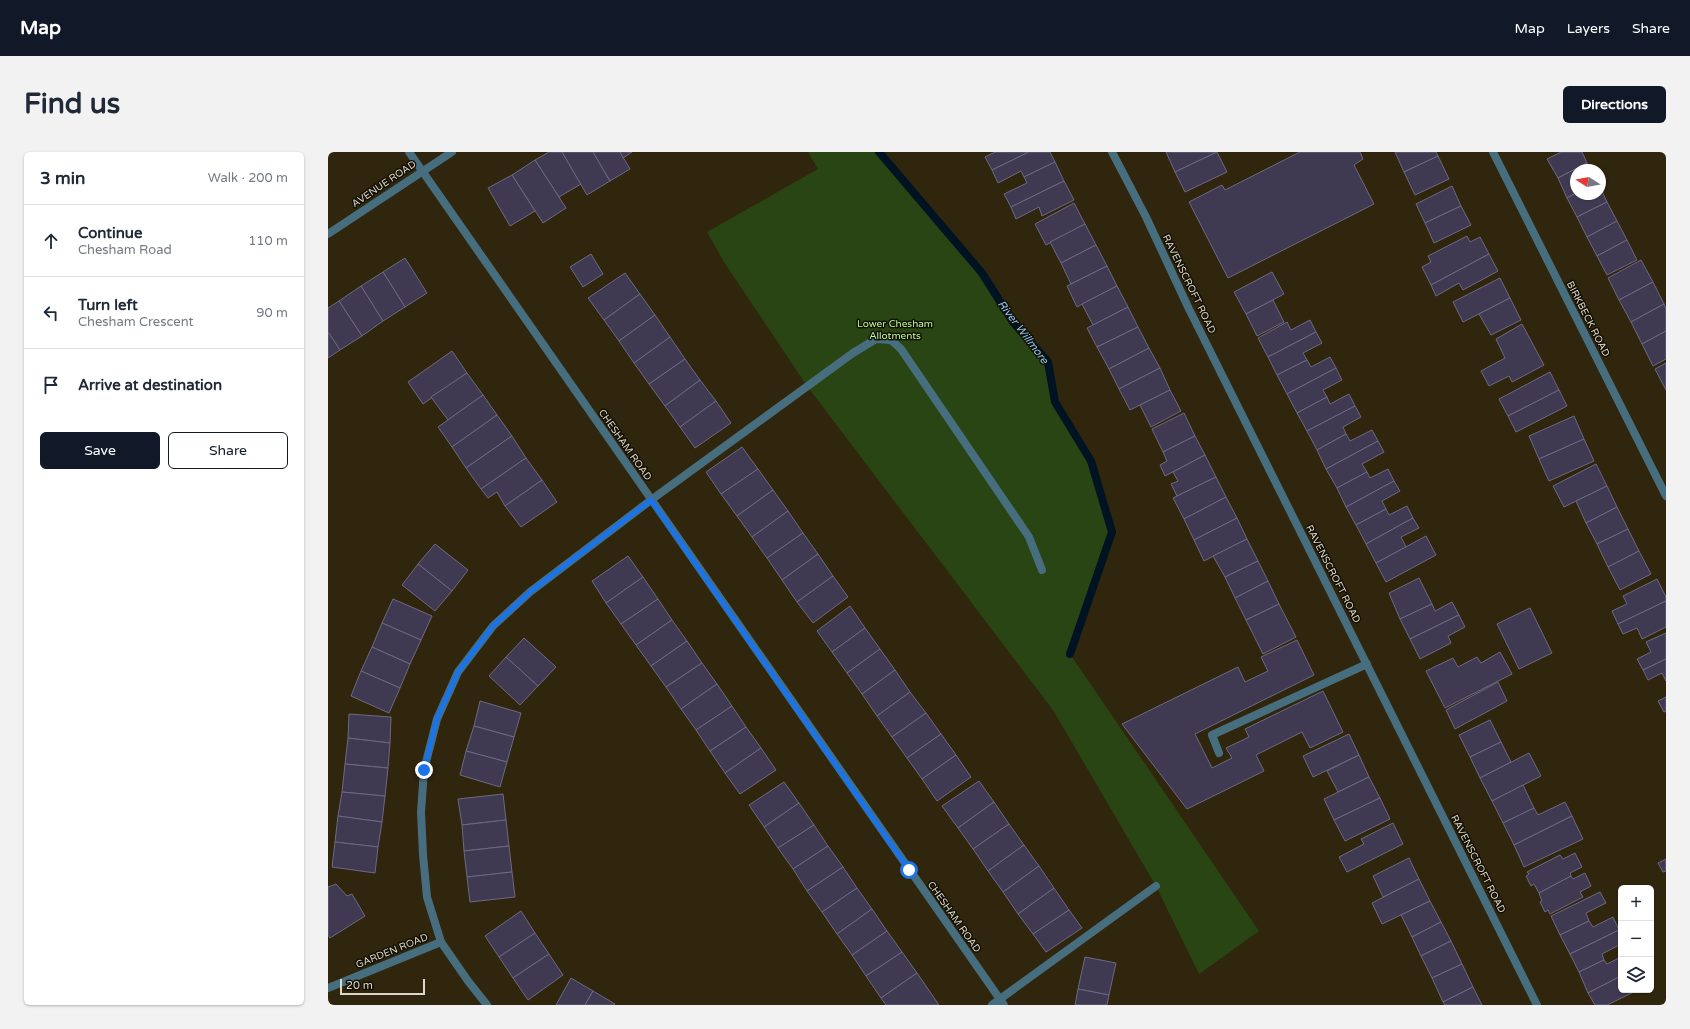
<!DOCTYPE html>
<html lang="en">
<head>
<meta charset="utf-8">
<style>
	:root { --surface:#fff; --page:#f2f2f3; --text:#1f2937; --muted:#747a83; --line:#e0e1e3; --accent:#111827 }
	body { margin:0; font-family:"Varela Round",sans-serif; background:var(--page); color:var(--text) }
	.controls { position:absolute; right:12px; bottom:12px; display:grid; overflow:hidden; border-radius:6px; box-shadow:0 1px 3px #0004 }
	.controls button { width:36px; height:36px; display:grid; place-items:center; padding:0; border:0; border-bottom:1px solid var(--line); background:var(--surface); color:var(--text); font:20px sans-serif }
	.compass { position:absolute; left:1242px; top:12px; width:36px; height:36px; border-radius:50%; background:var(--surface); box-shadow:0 1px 3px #0004; rotate:281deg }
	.scale { position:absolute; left:12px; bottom:10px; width:85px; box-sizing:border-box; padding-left:4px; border:2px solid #ded8c9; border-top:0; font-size:11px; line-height:14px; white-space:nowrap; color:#ded8c9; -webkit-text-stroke:3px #141006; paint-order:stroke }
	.stop { position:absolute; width:12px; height:12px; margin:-9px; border:3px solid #1a73e8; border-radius:50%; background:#fff }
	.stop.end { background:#1a73e8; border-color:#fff; box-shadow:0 1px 4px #0008 }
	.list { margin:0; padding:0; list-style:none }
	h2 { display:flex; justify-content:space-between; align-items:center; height:52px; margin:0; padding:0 16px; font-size:17px }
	h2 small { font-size:13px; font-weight:400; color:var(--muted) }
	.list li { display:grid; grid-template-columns:26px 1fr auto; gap:12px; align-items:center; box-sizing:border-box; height:72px; padding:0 16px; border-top:1px solid var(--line) }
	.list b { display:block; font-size:15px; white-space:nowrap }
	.list p { margin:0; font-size:13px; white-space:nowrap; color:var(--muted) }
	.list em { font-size:13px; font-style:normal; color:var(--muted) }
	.actions { display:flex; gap:8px; padding:12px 16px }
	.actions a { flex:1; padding:9px 0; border:1px solid var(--accent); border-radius:6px; text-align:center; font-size:14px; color:var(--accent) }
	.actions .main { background:var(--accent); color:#fff }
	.icon { flex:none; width:22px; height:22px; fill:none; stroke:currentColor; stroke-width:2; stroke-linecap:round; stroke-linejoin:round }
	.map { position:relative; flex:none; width:1338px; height:853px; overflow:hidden; border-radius:6px }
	header { display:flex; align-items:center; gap:24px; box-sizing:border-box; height:56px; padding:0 20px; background:var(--accent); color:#fff }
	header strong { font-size:19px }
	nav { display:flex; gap:22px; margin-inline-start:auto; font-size:14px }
	.intro { display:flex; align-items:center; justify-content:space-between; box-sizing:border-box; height:96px; padding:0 24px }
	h1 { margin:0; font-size:28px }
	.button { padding:10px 18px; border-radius:6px; background:var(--accent); color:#fff; font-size:14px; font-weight:700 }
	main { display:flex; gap:24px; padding:0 24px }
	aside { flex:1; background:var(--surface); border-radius:6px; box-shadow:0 1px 3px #0004 }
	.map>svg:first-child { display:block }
	.green { fill:#294513 }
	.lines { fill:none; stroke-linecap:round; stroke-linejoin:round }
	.stream { stroke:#001323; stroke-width:8 }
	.building { fill:#3f3a52; stroke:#6d6983 }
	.lane { stroke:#466e7f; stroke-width:8 }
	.street { stroke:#466e7f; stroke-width:8 }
	.route { stroke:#1a73e8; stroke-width:5 }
	.labels { text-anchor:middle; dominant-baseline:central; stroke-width:3; stroke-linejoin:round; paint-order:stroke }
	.street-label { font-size:10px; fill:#ded8c9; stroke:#141006 }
	.park-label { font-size:10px; fill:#baf992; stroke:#141006 }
	.water-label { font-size:11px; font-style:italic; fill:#8ac7f2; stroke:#141006 }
</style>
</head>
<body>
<header>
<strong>Map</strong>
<nav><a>Map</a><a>Layers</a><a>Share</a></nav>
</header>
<div class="intro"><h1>Find us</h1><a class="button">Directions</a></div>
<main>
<aside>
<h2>3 min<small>Walk · 200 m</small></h2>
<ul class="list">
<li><svg class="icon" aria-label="ahead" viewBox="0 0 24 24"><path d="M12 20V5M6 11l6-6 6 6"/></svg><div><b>Continue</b><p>Chesham Road</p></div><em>110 m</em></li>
<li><svg class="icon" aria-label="left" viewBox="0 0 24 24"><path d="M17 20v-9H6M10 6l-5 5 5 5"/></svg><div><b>Turn left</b><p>Chesham Crescent</p></div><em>90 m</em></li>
<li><svg class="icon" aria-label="arrive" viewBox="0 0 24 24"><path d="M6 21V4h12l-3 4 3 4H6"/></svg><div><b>Arrive at destination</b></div></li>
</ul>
<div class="actions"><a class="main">Save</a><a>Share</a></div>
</aside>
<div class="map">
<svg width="1338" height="853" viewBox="0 0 1338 853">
	<rect width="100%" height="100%" fill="#30260d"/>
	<path class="green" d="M480,0H551L654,121L685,170L720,210L727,250L763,309L784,380L742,502L931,779L871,822L828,734L725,558L479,234L396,110L379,80L490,17Z"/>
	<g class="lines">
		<path class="stream" d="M551,0L654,121L685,170L720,210L727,250L763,309L784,380L742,502"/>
	</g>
	<g class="building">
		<path d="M221,0H234L253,32L231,45L207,8Z"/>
		<path d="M234,0H265L282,29L259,43Z"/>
		<path d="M265,0H292L302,17L282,29Z"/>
		<path d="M292,0H304L295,6Z"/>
		<path d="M667,0H701L664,18L657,5Z"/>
		<path d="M701,0H722L727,10L696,25L693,19L670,31L664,18Z"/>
		<path d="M838,0H889L847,20Z"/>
		<path d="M889,0L899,20L857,40L847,20Z"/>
		<path d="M972,0H1032L1035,7L1026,13L1046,52L900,126L861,50L894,33L897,38Z"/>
		<path d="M1067,0H1108L1110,4L1076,20Z"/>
		<path d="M1233,0H1254L1259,11L1230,26L1219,7Z"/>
		<path d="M1110,4L1121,27L1087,43L1076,20Z"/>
		<path d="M207,8L238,56L215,71L184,23Z"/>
		<path d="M727,10L736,29L683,55L676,42L699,31L696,25Z"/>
		<path d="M1259,11L1263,18H1248V41L1239,46L1230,26Z"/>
		<path d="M184,23L207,59L182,74L160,36Z"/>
		<path d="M736,29L746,48L714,64L711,55L688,67L683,55Z"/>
		<path d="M1124,34L1133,54L1097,71L1088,52Z"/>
		<path d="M1272,35L1279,50L1249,65L1239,46L1248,41L1272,42Z"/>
		<path d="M1279,50L1289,69L1259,85L1249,65Z"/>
		<path d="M746,51L757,72L718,93L707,72Z"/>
		<path d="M1133,54L1143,73L1106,91L1097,71Z"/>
		<path d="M1289,69L1299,88L1269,104L1259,85Z"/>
		<path d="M757,72L768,93L733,111L722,90Z"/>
		<path d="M1139,84L1142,90L1152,85L1161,102L1103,133L1094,115L1103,110L1100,104Z"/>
		<path d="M1299,88L1309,108L1279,123L1269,104Z"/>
		<path d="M768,93L779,114L743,132L733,111Z"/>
		<path d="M263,102L275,122L255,135L242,115Z"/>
		<path d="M1161,102L1170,119L1135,138L1131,131L1108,144L1103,133Z"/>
		<path d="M77,106L99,141L77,155L55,120Z"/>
		<path d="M1313,108L1325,130L1291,148L1280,126Z"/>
		<path d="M779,114L789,134L749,155L739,134Z"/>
		<path d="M55,120L77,155L55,169L33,134Z"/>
		<path d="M944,120L956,142L918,162L906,140Z"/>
		<path d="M297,121L312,142L276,168L260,146Z"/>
		<path d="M1172,126L1182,146L1135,170L1125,150Z"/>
		<path d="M1325,130L1336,152L1303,170L1291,148Z"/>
		<path d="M33,134L55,169L34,184L11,149Z"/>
		<path d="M789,134L800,155L765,173L754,152Z"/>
		<path d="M312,142L327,163L291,189L276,168Z"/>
		<path d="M1182,146L1193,168L1163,183L1151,162Z"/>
		<path d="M945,148L956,170L929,184L918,162Z"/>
		<path d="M11,149L34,184L12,198L0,180V156Z"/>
		<path d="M1336,152L1338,157V179L1314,192L1303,170Z"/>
		<path d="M800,155L810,175L769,195L759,176Z"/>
		<path d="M327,163L342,185L306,211L291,189Z"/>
		<path d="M982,168L988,180L940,205L930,186L959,170L963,178Z"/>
		<path d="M1194,172L1216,213L1184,230L1181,224L1161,234L1153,219L1177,206L1168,187Z"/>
		<path d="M810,175L821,196L781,217L769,195Z"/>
		<path d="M1338,179V207L1325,214L1314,192Z"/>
		<path d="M0,180L12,198L0,206Z"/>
		<path d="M988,180L994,191L975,201L979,208L949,223L940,205Z"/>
		<path d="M342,185L357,207L321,232L306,211Z"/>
		<path d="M821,196L832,216L791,237L781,217Z"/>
		<path d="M124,199L139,221L95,252L80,230Z"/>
		<path d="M1002,205L1008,216L959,242L949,223L979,208L983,215Z"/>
		<path d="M357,207L372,228L337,254L321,232Z"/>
		<path d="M1338,211V238L1327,217Z"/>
		<path d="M832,216L842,238L802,258L791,237Z"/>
		<path d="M1008,216L1014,228L995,238L999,245L969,261L959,242Z"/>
		<path d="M1222,220L1231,238L1180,264L1171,247Z"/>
		<path d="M139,221L155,243L120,268L103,245Z"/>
		<path d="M372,228L388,249L352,275L337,254Z"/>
		<path d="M842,238L853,259L823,275L812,253Z"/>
		<path d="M1231,238L1239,254L1188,280L1180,264Z"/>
		<path d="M1021,242L1027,254L979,279L969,261L999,245L1002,252Z"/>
		<path d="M155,243L169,263L124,295L110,275Z"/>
		<path d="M388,249L403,271L367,296L352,275Z"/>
		<path d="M1027,254L1033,265L1015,275L1018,282L989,298L979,279Z"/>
		<path d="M856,261L867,284L835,300L824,277Z"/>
		<path d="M169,263L184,284L138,316L124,295Z"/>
		<path d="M1246,264L1256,287L1211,307L1201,284Z"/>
		<path d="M1044,278L1050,289L998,317L989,298L1018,282L1022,289Z"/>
		<path d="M184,284L198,306L153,337L138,316Z"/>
		<path d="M867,284L877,303L837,324L832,313L839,309L835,300Z"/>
		<path d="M1256,287L1266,309L1221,329L1211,307Z"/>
		<path d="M1050,289L1056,300L1034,312L1039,320L1009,336L998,317Z"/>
		<path d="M414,295L430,317L393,342L378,320Z"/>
		<path d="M877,303L888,325L849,344L843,332L850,329L845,320Z"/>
		<path d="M198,306L214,328L177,354L169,340L160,346L153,337Z"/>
		<path d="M1268,312L1279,334L1236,355L1225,334Z"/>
		<path d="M430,317L445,338L409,364L393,342Z"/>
		<path d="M1060,317L1066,329L1018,355L1009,336L1039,320L1042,326Z"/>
		<path d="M888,325L898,345L856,367L845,346Z"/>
		<path d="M214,328L229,350L193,375L177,354Z"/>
		<path d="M1066,329L1072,339L1054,349L1058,357L1028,373L1018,355Z"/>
		<path d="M1279,334L1289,355L1258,371L1248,349Z"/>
		<path d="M445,338L460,359L424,385L409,364Z"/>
		<path d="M898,345L909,366L866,388L856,367Z"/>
		<path d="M1079,354L1085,366L1038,392L1028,373L1058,357L1061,363Z"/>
		<path d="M1289,355L1300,377L1269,392L1258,371Z"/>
		<path d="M460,359L475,381L439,406L424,385Z"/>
		<path d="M909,366L919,387L876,409L866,388Z"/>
		<path d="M1085,366L1091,376L1073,385L1078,395L1048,411L1038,392Z"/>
		<path d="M1300,377L1311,399L1280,415L1269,392Z"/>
		<path d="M475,381L490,402L454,428L439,406Z"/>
		<path d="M1098,384L1108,403L1058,430L1048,411Z"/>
		<path d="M919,387L930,409L897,425L885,404Z"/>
		<path d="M107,392L140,418L124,439L90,412Z"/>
		<path d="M1311,399L1323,422L1292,438L1280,415Z"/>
		<path d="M490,402L505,424L469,450L454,428Z"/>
		<path d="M300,404L315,425L278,451L264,429Z"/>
		<path d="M930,409L940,429L907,446L897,425Z"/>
		<path d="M90,412L124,439L107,459L74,433Z"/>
		<path d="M505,424L520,445L485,471L469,450Z"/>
		<path d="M315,425L330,447L293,472L278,451Z"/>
		<path d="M1091,426L1104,452L1072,467L1061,441Z"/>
		<path d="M1329,427L1338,445V449L1290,472L1284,459L1299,452L1295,444Z"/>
		<path d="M940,429L951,452L918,468L907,446Z"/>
		<path d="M65,447L104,464L93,488L54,471Z"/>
		<path d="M330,447L344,468L308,493L293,472Z"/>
		<path d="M1338,449V475L1314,487L1309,476L1295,482L1290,472Z"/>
		<path d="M1124,450L1131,463L1082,487L1072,467L1104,452L1107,459Z"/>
		<path d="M951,452L968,485L935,502L918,468Z"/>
		<path d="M522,454L537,476L504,500L489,479Z"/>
		<path d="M1202,456L1224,501L1191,517L1169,472Z"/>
		<path d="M1131,463L1137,475L1120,484L1123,491L1092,507L1082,487Z"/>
		<path d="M344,468L359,489L323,514L308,493Z"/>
		<path d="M54,471L93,488L82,512L44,495Z"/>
		<path d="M537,476L552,497L519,521L504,500Z"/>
		<path d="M1338,481V507L1315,518L1309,507L1323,500L1318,490Z"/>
		<path d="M196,486L228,515L210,534L178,505Z"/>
		<path d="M969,488L986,523L867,582L884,616L904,606L898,596L921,585L917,577L995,539L1015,580L982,596L974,580L928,603L936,619L859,657L794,572L910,515L917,530L940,519L933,505Z"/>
		<path d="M359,489L374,511L338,535L323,514Z"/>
		<path d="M44,495L82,512L72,536L33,519Z"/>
		<path d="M552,497L567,518L534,542L519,521Z"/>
		<path d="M1172,500L1184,522L1117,556L1098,519L1125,506L1130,515L1149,505L1153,511Z"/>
		<path d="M178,505L210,534L192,553L161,524Z"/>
		<path d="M1338,507V529L1334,521L1320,528L1315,518Z"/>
		<path d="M374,511L389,532L353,557L338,535Z"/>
		<path d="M567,518L582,540L549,564L534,542Z"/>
		<path d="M33,519L72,536L61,561L23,544Z"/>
		<path d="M1170,530L1179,549L1127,577L1118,558Z"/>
		<path d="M389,532L404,554L368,578L353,557Z"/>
		<path d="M582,540L598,561L564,585L549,564Z"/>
		<path d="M1338,545V559L1336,560L1330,549Z"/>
		<path d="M152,549L193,561L186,585L146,574Z"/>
		<path d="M404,554L418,575L382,599L368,578Z"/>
		<path d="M598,561L613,582L579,606L564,585Z"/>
		<path d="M21,562L63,565L62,591L20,586Z"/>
		<path d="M1162,568L1173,590L1142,605L1131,583Z"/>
		<path d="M146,574L186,585L179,610L138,599Z"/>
		<path d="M418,575L433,596L397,621L382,599Z"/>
		<path d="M613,582L628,603L594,627L579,606Z"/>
		<path d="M1021,582L1031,603L985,625L975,604Z"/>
		<path d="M20,586L62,591L60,616L17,612Z"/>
		<path d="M1173,590L1183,610L1152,626L1142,605Z"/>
		<path d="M433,596L448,618L412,642L397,621Z"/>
		<path d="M138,599L179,610L172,635L132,623Z"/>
		<path d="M1201,601L1213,624L1164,649L1152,626Z"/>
		<path d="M628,603L643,625L609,649L594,627Z"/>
		<path d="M1031,603L1041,625L1010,640L999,619Z"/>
		<path d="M17,612L60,616L57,644L14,640Z"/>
		<path d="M1041,625L1052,646L1006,668L996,647Z"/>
		<path d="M651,629L666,650L630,676L614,654Z"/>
		<path d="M456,630L471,651L436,675L421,653Z"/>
		<path d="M1195,633L1206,656L1175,671L1164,649Z"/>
		<path d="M14,640L57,644L54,670L10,664Z"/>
		<path d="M175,642L178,668L134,673L130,647Z"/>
		<path d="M1052,646L1062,667L1017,689L1006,668Z"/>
		<path d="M666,650L681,672L645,697L630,676Z"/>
		<path d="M1237,650L1244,664L1186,693L1175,671L1206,656L1210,663Z"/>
		<path d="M471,651L486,673L450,696L436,675Z"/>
		<path d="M10,664L54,670L50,695L7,690Z"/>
		<path d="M1244,664L1255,687L1196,715L1186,693Z"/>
		<path d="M178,668L181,694L136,699L134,673Z"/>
		<path d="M1065,671L1075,692L1019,720L1011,705L1036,692L1033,687Z"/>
		<path d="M681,672L696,693L660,719L645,697Z"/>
		<path d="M486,673L500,694L465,717L450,696Z"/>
		<path d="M7,690L50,695L47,721L4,715Z"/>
		<path d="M696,693L711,714L675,740L660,719Z"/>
		<path d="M181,694L184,720L139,725L136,699Z"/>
		<path d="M500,694L515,715L479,739L465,717Z"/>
		<path d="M1247,701L1254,715L1242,721L1243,724L1211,741L1206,732L1203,734L1198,724L1201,722L1199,720L1232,703L1235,707Z"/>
		<path d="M1081,706L1091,727L1055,745L1045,724Z"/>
		<path d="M1338,707V719L1335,720L1330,711Z"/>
		<path d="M711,714L726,736L690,762L675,740Z"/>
		<path d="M515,715L529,736L494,760L479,739Z"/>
		<path d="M184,720L187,745L142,750L139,725Z"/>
		<path d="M1257,721L1263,734L1252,740L1255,745L1222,762L1220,758L1217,760L1212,750L1214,749L1211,741L1243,724L1245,727Z"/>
		<path d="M1091,727L1102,749L1054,772L1044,751Z"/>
		<path d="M8,732L19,744L24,742L37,764L2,786L0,783V735Z"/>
		<path d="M529,736L544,757L509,782L494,760Z"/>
		<path d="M726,736L741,758L705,782L690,762Z"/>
		<path d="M1272,740L1278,751L1258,761L1261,769L1232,783L1223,764Z"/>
		<path d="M1102,749L1113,770L1084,785L1073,763Z"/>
		<path d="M544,757L559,779L524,803L509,782Z"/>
		<path d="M741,758L754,776L718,800L705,782Z"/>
		<path d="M193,759L207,781L171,805L157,784Z"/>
		<path d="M1285,765L1291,778L1242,802L1232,783L1261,769L1265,775Z"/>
		<path d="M1113,770L1123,789L1093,804L1084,785Z"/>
		<path d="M1291,778L1293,782V792L1274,802L1276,808L1251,820L1242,802Z"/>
		<path d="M559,779L574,800L538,824L524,803Z"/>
		<path d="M207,781L221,802L185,826L171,805Z"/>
		<path d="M1123,789L1134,812L1104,826L1093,804Z"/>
		<path d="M574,800L589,821L553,846L538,824Z"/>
		<path d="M221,802L235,823L200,848L185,826Z"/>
		<path d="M757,805L788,811L781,843L750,837Z"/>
		<path d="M1293,805V824L1260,841L1251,820L1276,808L1279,812Z"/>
		<path d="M1134,812L1145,835L1115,850L1104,826Z"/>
		<path d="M589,821L611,853H558L553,846Z"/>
		<path d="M1293,824V838H1310L1279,853H1267L1260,841Z"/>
		<path d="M243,826L265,839L257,853H228Z"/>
		<path d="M1145,835L1154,853H1117L1115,850Z"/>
		<path d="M750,837L781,843L779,853H747Z"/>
		<path d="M265,839L287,852L286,853H257Z"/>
	</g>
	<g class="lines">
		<g class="lane">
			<path d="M323,348L525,201L548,187L563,188L573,197L701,385L714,418"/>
			<path d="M891,601L884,583L1039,512"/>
			<path d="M672,847L828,734"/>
		</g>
		<g class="street">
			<path d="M81,0L676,853"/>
			<path d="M784,0L818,65L861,157L1209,853"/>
			<path d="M1165,0L1338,344"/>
			<path d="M0,82L124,0"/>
			<path d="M0,836L113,790"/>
			<path d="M159,853L140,829L113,790L99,745L95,703L93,660L96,618L109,567L130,520L165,474L202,440L323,348"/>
			<path d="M664,853L672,847"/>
		</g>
	</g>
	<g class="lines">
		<path class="route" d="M96,618L109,566L130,520L165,474L202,440L323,348L581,718"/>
	</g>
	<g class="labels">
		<g class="street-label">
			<text transform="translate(56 32) rotate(-34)">AVENUE ROAD</text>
			<text transform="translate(861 132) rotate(64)">RAVENSCROFT ROAD</text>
			<text transform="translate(1260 167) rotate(63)">BIRKBECK ROAD</text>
			<text transform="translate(297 293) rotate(55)">CHESHAM ROAD</text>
			<text transform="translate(1005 422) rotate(63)">RAVENSCROFT ROAD</text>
			<text transform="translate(1150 712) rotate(63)">RAVENSCROFT ROAD</text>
			<text transform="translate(626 765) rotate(55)">CHESHAM ROAD</text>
			<text transform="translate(64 799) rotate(-22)">GARDEN ROAD</text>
		</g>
		<g class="park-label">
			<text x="567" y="172">Lower Chesham<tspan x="567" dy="12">Allotments</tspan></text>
		</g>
		<g class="water-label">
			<text transform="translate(695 180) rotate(53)">River Willmore</text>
		</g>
	</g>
</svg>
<div class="controls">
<button>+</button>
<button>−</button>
<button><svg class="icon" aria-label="layers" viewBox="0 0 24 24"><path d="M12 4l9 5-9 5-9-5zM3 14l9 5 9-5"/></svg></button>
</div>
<svg class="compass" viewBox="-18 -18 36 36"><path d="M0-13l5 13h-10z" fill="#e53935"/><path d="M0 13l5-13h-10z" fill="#747a83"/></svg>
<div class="scale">20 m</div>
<div class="stop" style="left:581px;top:718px"></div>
<div class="stop end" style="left:96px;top:618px"></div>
</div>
</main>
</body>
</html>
